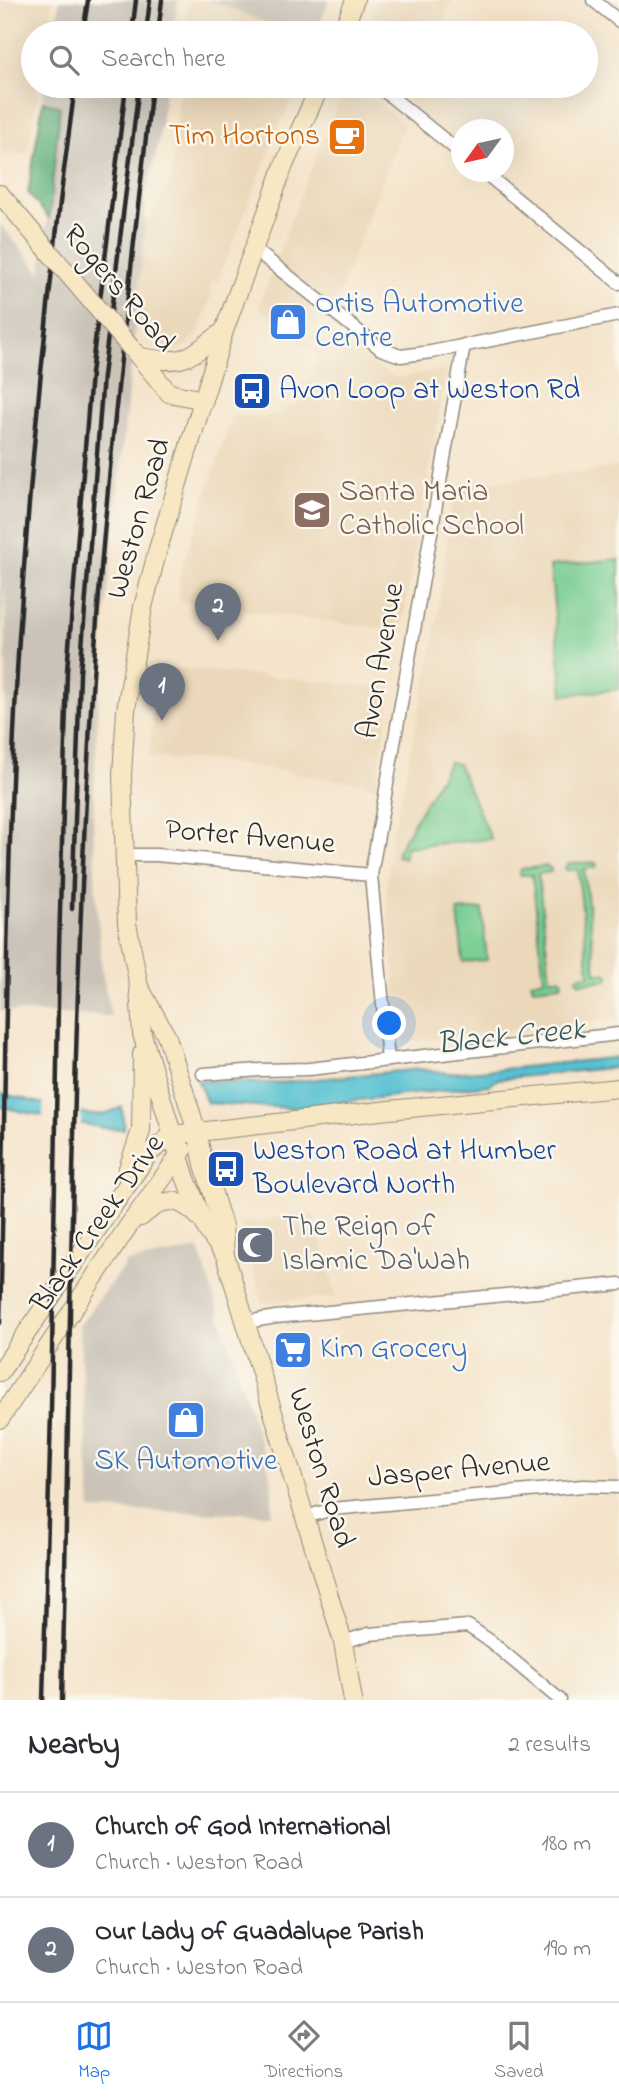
<!DOCTYPE html>
<html lang="en">
<head>
<meta charset="utf-8">
<style>
	:root { --surface:#fff; --page:#f7f7f7; --text:#2b2b33; --muted:#7c7c81; --line:#e1e1e2; --accent:#1a73e8 }
	body { margin:0; font-family:"Indie Flower",sans-serif; background:var(--page); color:var(--text) }
	.compass { position:absolute; left:451px; top:119px; width:63px; height:63px; border-radius:50%; background:var(--surface); box-shadow:0 7px 28px #0002; rotate:237deg }
	.you { position:absolute; left:390px; top:1024px; width:24px; height:24px; margin:-18px; border:5px solid #fff; border-radius:50%; background:#1a73e8; box-shadow:0 0 0 10px #1a73e833 }
	.badge { display:grid; place-items:center; width:46px; height:46px; border-radius:50%; background:var(--accent); color:#fff; font-size:23px; font-weight:700 }
	.pin { position:absolute; translate:-50% -58px; filter:drop-shadow(0 2px 4px #0008) }
	.pin::after { content:''; position:absolute; top:37px; width:24px; height:21px; background:inherit; clip-path:polygon(0 0,100% 0,50% 100%) }
	.list { margin:0; padding:0; list-style:none }
	h2 { display:flex; justify-content:space-between; align-items:center; height:91px; margin:0; padding:0 28px; font-size:30px }
	h2 small { font-size:23px; font-weight:400; color:var(--muted) }
	.list li { display:grid; grid-template-columns:46px 1fr auto; gap:21px; align-items:center; box-sizing:border-box; height:105px; padding:0 28px; border-top:2px solid var(--line) }
	.list b { display:block; font-size:26px; white-space:nowrap }
	.list p { margin:0; font-size:23px; white-space:nowrap; color:var(--muted) }
	.list em { font-size:23px; font-style:normal; color:var(--muted) }
	.icon { flex:none; width:38px; height:38px; fill:none; stroke:currentColor; stroke-width:2; stroke-linecap:round; stroke-linejoin:round }
	.map { position:relative; flex:none; width:619px; height:1700px; overflow:hidden }
	.search { position:absolute; background:var(--surface); box-shadow:0 7px 28px #0002; left:21px; right:21px; top:21px; height:77px; display:flex; align-items:center; gap:18px; box-sizing:border-box; padding:0 24px; border-radius:38px; color:var(--muted); font-size:26px }
	.sheet { height:301px; background:var(--surface) }
	nav { display:flex; justify-content:space-around; align-items:center; box-sizing:border-box; height:98px; border-top:2px solid var(--line); background:var(--surface); font-size:19px; color:var(--muted) }
	nav a { display:grid; justify-items:center; gap:4px }
	nav .on { color:var(--accent) }
	.map>svg:first-child { display:block }
	.built { fill:#ebd8ba }
	.industrial { fill:#cbc3b8 }
	.green { fill:#74cc91; stroke:#507c5e; stroke-width:2 }
	.forest { fill:#5fb07b; stroke:#456e53; stroke-width:2 }
	.water { fill:#56c1d1; stroke:#40767e; stroke-width:2 }
	.pier { fill:#f4e4cb }
	.lines { fill:none; stroke-linecap:round; stroke-linejoin:round }
	.street-casing { stroke:#90887b; stroke-width:15 }
	.secondary-casing { stroke:#90887b; stroke-width:20 }
	.street { stroke:#fff; stroke-width:12 }
	.secondary { stroke:#f7e8c3; stroke-width:18 }
	.rail { stroke:#2b2b2b; stroke-width:4.5 }
	.secondary-bridge-casing { stroke:#90887b; stroke-width:20; stroke-linecap:butt }
	.secondary-bridge { stroke:#f7e8c3; stroke-width:18 }
	.labels { text-anchor:middle; dominant-baseline:central; stroke-width:5; stroke-linejoin:round; paint-order:stroke }
	.food-label { font-size:30px; fill:#c56008; stroke:#fbf7ec; text-anchor:end }
	.street-label { font-size:30px; fill:#2b2b2b; stroke:#fbf7ec }
	.shop-label { font-size:30px; fill:#366cbe; stroke:#fbf7ec; text-anchor:start }
	.transit-label { font-size:30px; fill:#164399; stroke:#fbf7ec; text-anchor:start }
	.education-label { font-size:30px; fill:#785e54; stroke:#fbf7ec; text-anchor:start }
	.worship-label { font-size:30px; fill:#5b616d; stroke:#fbf7ec; text-anchor:start }
	.water-label { font-size:32px; font-style:italic; fill:#38585d; stroke:#fbf7ec }
</style>
</head>
<body>
<div class="map">
<svg width="619" height="1700" viewBox="0 0 619 1700">
	<rect width="100%" height="100%" fill="#fbf7ec"/>
	<filter id="ink" filterUnits="userSpaceOnUse"><feTurbulence type="fractalNoise" baseFrequency=".0143" numOctaves="2"/><feDisplacementMap in="SourceGraphic" scale="14" xChannelSelector="R" yChannelSelector="G"/><feConvolveMatrix kernelMatrix="1 2 1 2 8 2 1 2 1" color-interpolation-filters="sRGB"/></filter>
	<filter id="wash" filterUnits="userSpaceOnUse"><feTurbulence type="fractalNoise" baseFrequency=".00686" numOctaves="4" result="noise"/><feDisplacementMap in="SourceGraphic" scale="28" xChannelSelector="R" yChannelSelector="G"/><feGaussianBlur stdDeviation="1.57" result="paint"/><feColorMatrix in="noise" values="0 0 0 0 0 0 0 0 0 0 0 0 0 0 0 0 0 1.4 0 .05"/><feComposite in="paint" operator="in"/></filter>
	<g filter="url(#wash)">
		<rect width="100%" height="100%" fill="#f4e4cb"/>
		<g class="built">
			<path d="M0,0H53L47,33H33V86H39L27,155L7,152L0,158Z"/>
			<path d="M188,0H208L293,33H185Z"/>
			<path d="M378,0H452L438,33H364Z"/>
			<path d="M180,86H296L217,282L212,281L209,290L213,291L197,335L187,346L173,351L156,344L135,320L145,227L171,182Z"/>
			<path d="M346,86H357L404,125L336,301L332,332L377,367L396,378L433,371H447L401,631L179,601L180,573L232,416L265,417L297,405L319,358L258,307L306,181Z"/>
			<path d="M619,467V1019L405,1042L399,1031L386,897L390,845L434,644L454,486Z"/>
			<path d="M157,666L392,688L376,786L213,760L149,758Z"/>
			<path d="M313,1213L337,1297L262,1303L240,1223Z"/>
		</g>
		<g class="industrial">
			<path d="M60,0H178L173,33H55Z"/>
			<path d="M208,0H329L316,33H293Z"/>
			<path d="M45,86H166L158,145L145,197V226L99,678L93,818L96,893L102,972L111,1016L0,1011V875L6,694L5,578L0,666V224L41,273L60,107L43,101Z"/>
			<path d="M199,1249L272,1481V1514L91,1510L79,1325L127,1262Z"/>
		</g>
		<g class="green">
			<path d="M619,559V689L563,695L550,566Z"/>
			<path d="M449,762L458,764L491,839L405,847V858L397,856V851Z"/>
			<path d="M593,862L597,864L596,867L584,869L596,973H606L609,976L607,980L579,983L577,977L589,975L578,870H566L565,868L568,864Z"/>
			<path d="M547,866L551,869V872L538,874L550,978H560L563,981L561,985L533,988L531,982L544,979L532,875H520L519,873L522,869Z"/>
			<path d="M482,909L487,960L463,962L458,911Z"/>
		</g>
		<path class="forest" d="M43,101L60,107L49,218L28,193Z"/>
		<g class="water">
			<path d="M619,1057V1067L498,1079L490,1085L290,1108L207,1103L198,1081L276,1083L420,1069L448,1073L494,1070Z"/>
			<path d="M0,1093L89,1115L105,1114L122,1107L124,1129L103,1128L0,1107Z"/>
		</g>
		<path class="pier" d="M44,1099L81,1109V1127L43,1118Z"/>
	</g>
	<g filter="url(#ink)">
		<g class="lines">
			<g class="street-casing">
				<g id="street">
					<path d="M593,0L619,21"/>
					<path d="M378,86L462,154"/>
					<path d="M484,172L619,283"/>
					<path d="M254,249L381,349L401,356L431,352L619,315"/>
					<path d="M124,855H156L371,875"/>
					<path d="M388,1060L371,875L464,345"/>
					<path d="M203,1074L260,1070L309,1069L619,1034"/>
					<path d="M246,1322L276,1317L619,1284"/>
					<path d="M306,1517L332,1509L583,1486L619,1487"/>
					<path d="M343,1642L369,1634L468,1626L490,1641L560,1700"/>
				</g>
			</g>
			<g class="secondary-casing">
				<g id="secondary">
					<path d="M342,33L355,0"/>
					<path d="M0,194L45,247"/>
					<path d="M136,353L169,393L204,400"/>
					<path d="M139,357C187,365 186,359 224,331"/>
					<path d="M141,990L167,1037L197,1132L204,1165L223,1226L225,1255L343,1642L353,1700"/>
					<path d="M126,1174L141,1131L142,1054"/>
					<path d="M141,1217C164,1197 177,1195 200,1218"/>
					<path d="M225,1255L207,1230L186,1179L142,1034L139,987L127,923L122,775L126,710L143,607L158,549L224,331L284,165L320,86"/>
					<path d="M0,1372L149,1153L172,1135L389,1110L619,1088"/>
					<path d="M0,1419L127,1228L183,1150"/>
				</g>
			</g>
			<use href="#street" class="street"/>
			<use href="#secondary" class="secondary"/>
			<g class="rail">
				<path d="M83,33L88,0"/>
				<path d="M132,33L136,0"/>
				<path d="M146,33L150,0"/>
				<path d="M158,33L162,0"/>
				<path d="M72,909L80,674L103,376L139,86"/>
				<path d="M0,1323C6,1095 5,866 19,638C31,453 50,269 75,86"/>
				<path d="M43,1700L51,1412L59,947L67,671L91,374L126,86"/>
				<path d="M62,1700C71,1359 71,1017 93,676C106,479 129,282 152,86"/>
			</g>
			<g class="secondary-bridge-casing">
				<path id="secondary-bridge" d="M45,247L131,348"/>
			</g>
			<use href="#secondary-bridge" class="secondary-bridge"/>
		</g>
	</g>
	<defs>
		<g id="cafe-square" transform="scale(2.0125)"><rect x="-9" y="-9" width="18" height="18" rx="4" fill="#e8710a" stroke="#fbf7ec"/><path d="M-5.5-4.5H6V0H3Q3 3.5 0 3.5H-2.5Q-5.5 3.5-5.5 0ZM3-3.2v2h1.7v-2ZM-6 4.5H4V6H-6Z" fill="#fff"/></g>
		<g id="shop-square" transform="scale(2.0125)"><rect x="-9" y="-9" width="18" height="18" rx="4" fill="#3f7fe0" stroke="#fbf7ec"/><path d="M-5-2.5h2.3a2.7 3.5 0 0 1 5.4 0H5L5.5 6h-11ZM-1.5-2.5h3a1.5 2.3 0 0 0-3 0Z" fill="#fff"/></g>
		<g id="bus-square" transform="scale(2.0125)"><rect x="-9" y="-9" width="18" height="18" rx="4" fill="#1a4fb4" stroke="#fbf7ec"/><path d="M-5-6H5V4H4V6H2V4H-2V6H-4V4H-5ZM-3.5-4V0h7V-4ZM-3.5 1.2v1.5H-2V1.2ZM2 1.2v1.5H3.5V1.2Z" fill="#fff"/></g>
		<g id="school-square" transform="scale(2.0125)"><rect x="-9" y="-9" width="18" height="18" rx="4" fill="#8d6e63" stroke="#fbf7ec"/><path d="M0-5L7-2L0 1L-7-2ZM-4 1L0 2.5L4 1V4Q0 6-4 4Z" fill="#fff"/></g>
		<g id="mosque-square" transform="scale(2.0125)"><rect x="-9" y="-9" width="18" height="18" rx="4" fill="#6b7280" stroke="#fbf7ec"/><path d="M3.5-4.9A6 6 0 1 0 3.5 4.9A5 5 0 1 1 3.5-4.9Z" fill="#fff"/></g>
		<g id="supermarket-square" transform="scale(2.0125)"><rect x="-9" y="-9" width="18" height="18" rx="4" fill="#3f7fe0" stroke="#fbf7ec"/><path d="M-6-5.5h2.5l.6 2H6L4.5 2H-2.5L-4.4-4H-6ZM-1.5 3.2a1.3 1.3 0 1 0 .1 0ZM3 3.2a1.3 1.3 0 1 0 .1 0Z" fill="#fff"/></g>
	</defs>
	<g fill-rule="evenodd">
		<use href="#cafe-square" x="347" y="137"/>
		<use href="#shop-square" x="288" y="322"/>
		<use href="#bus-square" x="252" y="391"/>
		<use href="#school-square" x="312" y="510"/>
		<use href="#bus-square" x="226" y="1169"/>
		<use href="#mosque-square" x="255" y="1245"/>
		<use href="#supermarket-square" x="293" y="1350"/>
		<use href="#shop-square" x="186" y="1420"/>
	</g>
	<g class="labels">
		<g class="food-label">
			<text x="320" y="137">Tim Hortons</text>
		</g>
		<g class="street-label">
			<text transform="translate(118 289) rotate(50)">Rogers Road</text>
			<text transform="translate(140 519) rotate(-74)">Weston Road</text>
			<text transform="translate(382 661) rotate(-80)">Avon Avenue</text>
			<text transform="translate(250 838) rotate(5)">Porter Avenue</text>
			<text transform="translate(99 1224) rotate(-55)">Black Creek Drive</text>
			<text transform="translate(320 1468) rotate(73)">Weston Road</text>
			<text transform="translate(459 1471) rotate(-5)">Jasper Avenue</text>
		</g>
		<g class="shop-label">
			<text x="315" y="305">Ortis Automotive<tspan x="315" dy="34">Centre</tspan></text>
			<text x="320" y="1350">Kim Grocery</text>
			<text x="186" y="1462" text-anchor="middle">SK Automotive</text>
		</g>
		<g class="transit-label">
			<text x="279" y="391">Avon Loop at Weston Rd</text>
			<text x="253" y="1152">Weston Road at Humber<tspan x="253" dy="34">Boulevard North</tspan></text>
		</g>
		<g class="education-label">
			<text x="339" y="493">Santa Maria<tspan x="339" dy="34">Catholic School</tspan></text>
		</g>
		<g class="worship-label">
			<text x="282" y="1228">The Reign of<tspan x="282" dy="34">Islamic Da'Wah</tspan></text>
		</g>
		<g class="water-label">
			<text transform="translate(511 1038) rotate(-6)">Black Creek</text>
		</g>
	</g>
</svg>
<svg class="compass" viewBox="-18 -18 36 36"><path d="M0-13l5 13h-10z" fill="#e53935"/><path d="M0 13l5-13h-10z" fill="#7c7c81"/></svg>
<div class="you"></div>
<div class="pin badge" style="left:162px;top:721px;background:#6b7280">1</div>
<div class="pin badge" style="left:218px;top:641px;background:#6b7280">2</div>
<div class="search"><svg class="icon" aria-label="search" viewBox="0 0 24 24"><circle cx="10" cy="10" r="6"/><path d="M15 15l6 6"/></svg>Search here</div>
</div>
<section class="sheet">
<h2>Nearby<small>2 results</small></h2>
<ul class="list">
<li><span class="badge" style="background:#6b7280">1</span><div><b>Church of God International</b><p>Church · Weston Road</p></div><em>180 m</em></li>
<li><span class="badge" style="background:#6b7280">2</span><div><b>Our Lady of Guadalupe Parish</b><p>Church · Weston Road</p></div><em>190 m</em></li>
</ul>
</section>
<nav>
<a class="on"><svg class="icon" aria-label="map" viewBox="0 0 24 24"><path d="M3 6l6-2 6 2 6-2v14l-6 2-6-2-6 2zM9 4v14M15 6v14"/></svg>Map</a>
<a><svg class="icon" aria-label="directions" viewBox="0 0 24 24"><path d="M12 3l9 9-9 9-9-9zM9 14v-3h6M13 9l2 2-2 2"/></svg>Directions</a>
<a><svg class="icon" aria-label="saved" viewBox="0 0 24 24"><path d="M7 4h10v16l-5-4-5 4z"/></svg>Saved</a>
</nav>
</body>
</html>
